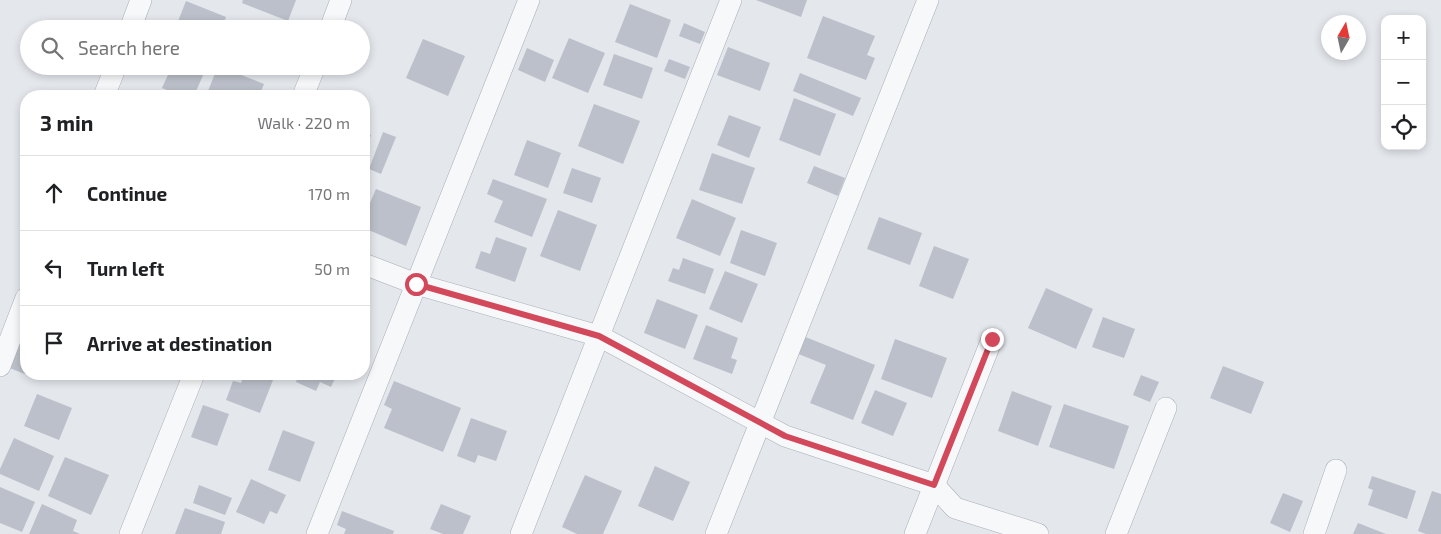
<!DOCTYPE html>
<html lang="en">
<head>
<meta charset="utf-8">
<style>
	:root { --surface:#fff; --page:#f6f6f6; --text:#202124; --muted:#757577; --line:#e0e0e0 }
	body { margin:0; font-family:"Exo 2",sans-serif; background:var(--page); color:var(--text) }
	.controls { position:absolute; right:15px; top:15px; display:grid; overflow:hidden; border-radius:10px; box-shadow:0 2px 8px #0003 }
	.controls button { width:45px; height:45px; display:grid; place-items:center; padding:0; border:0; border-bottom:1px solid var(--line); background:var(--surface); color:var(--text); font:25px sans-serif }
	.compass { position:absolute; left:1321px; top:15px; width:45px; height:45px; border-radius:50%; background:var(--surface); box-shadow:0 2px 8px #0003; rotate:9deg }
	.stop { position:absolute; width:15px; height:15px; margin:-11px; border:4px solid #d1495b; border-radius:50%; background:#fff }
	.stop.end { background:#d1495b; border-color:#fff; box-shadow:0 1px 5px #0008 }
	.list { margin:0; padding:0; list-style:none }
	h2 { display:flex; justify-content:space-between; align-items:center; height:65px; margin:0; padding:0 20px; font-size:21px }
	h2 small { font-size:16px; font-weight:400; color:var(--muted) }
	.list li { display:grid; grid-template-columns:32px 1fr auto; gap:15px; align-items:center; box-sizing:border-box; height:75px; padding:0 20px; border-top:1px solid var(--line) }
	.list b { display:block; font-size:19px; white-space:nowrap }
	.list em { font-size:16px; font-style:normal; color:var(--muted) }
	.icon { flex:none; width:28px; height:28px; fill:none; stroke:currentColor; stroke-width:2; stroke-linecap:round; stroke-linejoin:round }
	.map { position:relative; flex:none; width:1441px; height:534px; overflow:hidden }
	.search { position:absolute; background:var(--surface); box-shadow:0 2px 8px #0003; left:20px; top:20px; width:350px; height:55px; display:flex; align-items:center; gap:12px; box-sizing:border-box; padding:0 18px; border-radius:28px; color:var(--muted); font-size:19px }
	.panel { position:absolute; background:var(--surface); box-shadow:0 2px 8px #0003; left:20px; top:90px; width:350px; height:290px; border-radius:20px }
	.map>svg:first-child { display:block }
	.building { fill:#bbc0ca }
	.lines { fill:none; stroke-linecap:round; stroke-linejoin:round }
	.minor-casing { stroke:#a9aeb7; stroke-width:22 }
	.minor { stroke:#f7f8fa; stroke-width:21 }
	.route { stroke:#d1495b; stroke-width:6 }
</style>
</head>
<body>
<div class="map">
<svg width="1441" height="534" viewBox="0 0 1441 534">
	<rect width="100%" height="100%" fill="#e4e7ec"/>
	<g class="building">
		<path d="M243,0H296L288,21L242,3Z"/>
		<path d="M756,0H807L801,17Z"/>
		<path d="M186,1L226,17L221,29H175Z"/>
		<path d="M630,4L671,20L657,58L615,42Z"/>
		<path d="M823,16L875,36L867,55L875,58L866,80L807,58Z"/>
		<path d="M684,23L705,32L700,44L679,36Z"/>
		<path d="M569,38L605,53L588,93L552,78Z"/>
		<path d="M423,39L465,56L448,96L406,78Z"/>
		<path d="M728,47L770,63L760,91L717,75Z"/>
		<path d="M527,48L554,60L545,82L518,70Z"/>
		<path d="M614,54L653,68L642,99L603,85Z"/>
		<path d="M669,59L690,67L685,79L664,71Z"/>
		<path d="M172,66H207L194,96H181L162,88Z"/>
		<path d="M218,66L264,84L259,96H206Z"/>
		<path d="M800,73L861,98L853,116L793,91Z"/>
		<path d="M794,98L836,114L820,156L779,140Z"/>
		<path d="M594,104L640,121L623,164L578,146Z"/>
		<path d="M729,115L761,127L749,158L717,145Z"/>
		<path d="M364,132L371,135L364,154Z"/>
		<path d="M383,132L396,137L381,174L369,169Z"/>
		<path d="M527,140L561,153L548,188L514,175Z"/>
		<path d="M712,153L755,168L742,204L699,190Z"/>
		<path d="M814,166L845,178L838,196L807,183Z"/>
		<path d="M572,168L601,178L592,203L563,193Z"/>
		<path d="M493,179L547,199L532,237L494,222L503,201L487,194Z"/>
		<path d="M376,189L421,207L406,246L364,228V217Z"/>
		<path d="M692,199L736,218L720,256L676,238Z"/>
		<path d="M558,210L597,225L580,271L540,256Z"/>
		<path d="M879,217L922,233L910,265L867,249Z"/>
		<path d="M741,230L777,243L765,276L730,263Z"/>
		<path d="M496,237L527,248L515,282L475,268L481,251L490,254Z"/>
		<path d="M934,246L969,259L953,299L919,286Z"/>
		<path d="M683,258L714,269L705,294L668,281L673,268L679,270Z"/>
		<path d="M725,271L758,284L742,323L709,309Z"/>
		<path d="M1046,288L1093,309L1076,349L1028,328Z"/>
		<path d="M657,299L698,315L685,349L644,333Z"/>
		<path d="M1103,317L1135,329L1124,358L1092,347Z"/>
		<path d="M706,325L738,338L731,358L737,360L732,374L693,359Z"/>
		<path d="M803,336L875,365L853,420L810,403L826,365L796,353Z"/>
		<path d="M19,337L26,339V374H37L35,378L7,367Z"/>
		<path d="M895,339L947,358L932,398L881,379Z"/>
		<path d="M1223,366L1264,382L1251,414L1210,398Z"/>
		<path d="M244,374H257L273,380L260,413L226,400L233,381L241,383Z"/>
		<path d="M299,374H337L331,387L320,382L316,391L296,382Z"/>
		<path d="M1141,375L1159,382L1150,402L1133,395Z"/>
		<path d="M394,381L461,408L443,452L384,428L392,409L384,405Z"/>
		<path d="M875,390L907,403L893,436L861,423Z"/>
		<path d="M1012,391L1052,406L1038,446L998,431Z"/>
		<path d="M37,394L72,408L59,440L24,426Z"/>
		<path d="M1064,404L1129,426L1114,469L1049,447Z"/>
		<path d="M203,405L229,414L217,446L191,437Z"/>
		<path d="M471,418L507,431L496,461L478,455L475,463L457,456Z"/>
		<path d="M283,430L315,442L300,482L268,470Z"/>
		<path d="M14,438L54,456L39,491L0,474V469Z"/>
		<path d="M65,457L109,475L91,515L48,496Z"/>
		<path d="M655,466L690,482L673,521L638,506Z"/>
		<path d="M585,475L622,491L603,534H577L562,527Z"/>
		<path d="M1372,476L1416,491L1407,519L1368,505L1373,490L1368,488Z"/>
		<path d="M251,479L286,495L277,514L270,511L264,524L236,512Z"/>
		<path d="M199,485L232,498L225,515L193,503Z"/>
		<path d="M0,487L35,502L22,532L0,523Z"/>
		<path d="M1432,491L1441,494V534H1426L1418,531Z"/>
		<path d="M1283,493L1303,501L1290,532L1270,523Z"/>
		<path d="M42,504L77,520L73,531L80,534H29Z"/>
		<path d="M441,504L471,516L463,534H443L430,529Z"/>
		<path d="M185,508L225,522L221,534H175Z"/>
		<path d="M342,511L394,531L393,534H344L346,529L337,525Z"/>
		<path d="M1358,523L1386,534H1353Z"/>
	</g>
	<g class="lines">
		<g class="minor-casing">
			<g id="minor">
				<path d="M130,29L141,0"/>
				<path d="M330,29L341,0"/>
				<path d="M104,96L116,66"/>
				<path d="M303,96L315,66"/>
				<path d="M364,264L416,284L599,336L785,436L934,485L955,508L1038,534"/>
				<path d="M0,366L26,298"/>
				<path d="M130,534L194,374"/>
				<path d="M317,534L529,0"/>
				<path d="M521,534L731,0"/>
				<path d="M716,534L928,0"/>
				<path d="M915,534L992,339"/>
				<path d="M1116,534L1166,408"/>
				<path d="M1314,534L1336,470"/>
			</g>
		</g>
		<use href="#minor" class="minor"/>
	</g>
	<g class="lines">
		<path class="route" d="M416,284L599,336L785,436L934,485L992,339"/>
	</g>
</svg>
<div class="controls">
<button>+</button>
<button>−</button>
<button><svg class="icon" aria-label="locate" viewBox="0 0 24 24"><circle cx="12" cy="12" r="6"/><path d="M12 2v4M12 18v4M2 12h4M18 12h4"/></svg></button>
</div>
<svg class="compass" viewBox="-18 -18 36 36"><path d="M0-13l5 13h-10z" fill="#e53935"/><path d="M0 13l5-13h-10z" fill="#757577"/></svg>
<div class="stop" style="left:416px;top:284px"></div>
<div class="stop end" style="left:992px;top:339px"></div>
<div class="search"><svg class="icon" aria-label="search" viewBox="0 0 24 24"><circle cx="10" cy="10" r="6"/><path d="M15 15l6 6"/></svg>Search here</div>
<section class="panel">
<h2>3 min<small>Walk · 220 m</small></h2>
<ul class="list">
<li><svg class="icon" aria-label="ahead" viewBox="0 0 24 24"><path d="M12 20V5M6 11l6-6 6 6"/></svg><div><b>Continue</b></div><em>170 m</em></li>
<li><svg class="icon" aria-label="left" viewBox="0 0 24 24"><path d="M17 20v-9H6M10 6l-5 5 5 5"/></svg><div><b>Turn left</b></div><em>50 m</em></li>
<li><svg class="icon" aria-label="arrive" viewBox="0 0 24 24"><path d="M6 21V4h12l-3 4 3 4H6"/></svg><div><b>Arrive at destination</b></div></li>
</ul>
</section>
</div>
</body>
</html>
